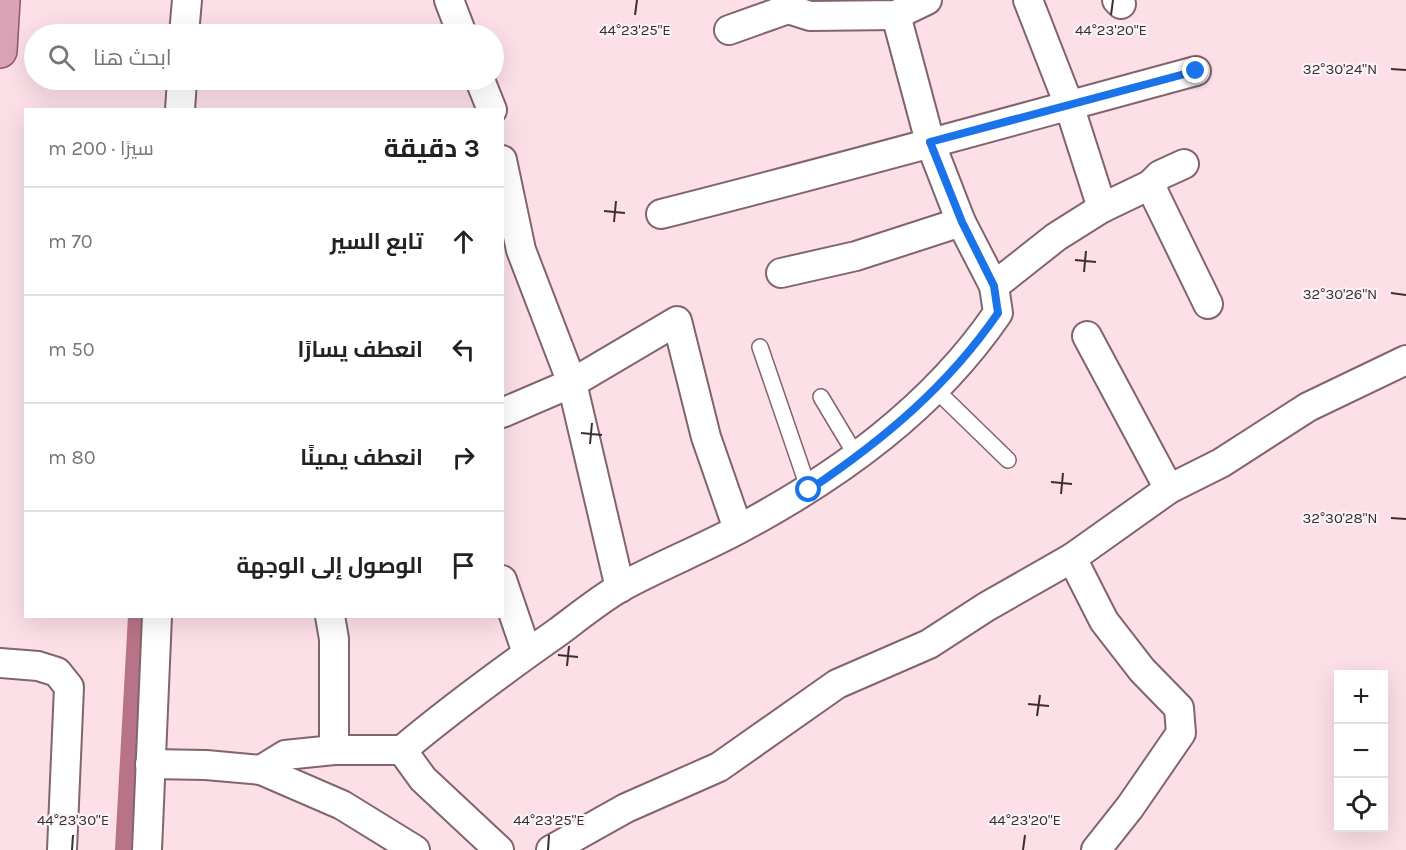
<!DOCTYPE html>
<html lang="ar">
<head>
<meta charset="utf-8">
<style>
	:root { --surface:#fff; --page:#f6f6f6; --text:#222; --muted:#767676; --line:#e0e0e0 }
	body { margin:0; font-family:Karla,Cairo,sans-serif; background:var(--page); color:var(--text); direction:rtl }
	.controls { position:absolute; right:18px; bottom:18px; display:grid; overflow:hidden; border-radius:0px; box-shadow:0 6px 24px #0002 }
	.controls button { width:54px; height:54px; display:grid; place-items:center; padding:0; border:0; border-bottom:2px solid var(--line); background:var(--surface); color:var(--text); font:30px sans-serif }
	.stop { position:absolute; width:18px; height:18px; margin:-14px; border:4px solid #1a73e8; border-radius:50%; background:#fff }
	.stop.end { background:#1a73e8; border-color:#fff; box-shadow:0 2px 6px #0008 }
	.list { margin:0; padding:0; list-style:none }
	h2 { display:flex; justify-content:space-between; align-items:center; height:78px; margin:0; padding:0 24px; font-size:26px }
	h2 small { font-size:20px; font-weight:400; color:var(--muted) }
	.list li { display:grid; grid-template-columns:39px 1fr auto; gap:18px; align-items:center; box-sizing:border-box; height:108px; padding:0 24px; border-top:2px solid var(--line) }
	.list b { display:block; font-size:22px; white-space:nowrap }
	.list em { font-size:20px; font-style:normal; color:var(--muted) }
	.icon { flex:none; width:33px; height:33px; fill:none; stroke:currentColor; stroke-width:2; stroke-linecap:round; stroke-linejoin:round }
	.map { position:relative; flex:none; width:1406px; height:850px; overflow:hidden; direction:ltr }
	.search { position:absolute; background:var(--surface); box-shadow:0 6px 24px #0002; left:24px; top:24px; width:480px; height:66px; display:flex; align-items:center; gap:15px; box-sizing:border-box; padding:0 21px; border-radius:33px; color:var(--muted); font-size:22px }
	.panel { position:absolute; background:var(--surface); box-shadow:0 6px 24px #0002; left:24px; top:108px; width:480px; height:510px; border-radius:0px; direction:rtl }
	.map>svg:first-child { display:block }
	.lines { fill:none; stroke-linecap:round; stroke-linejoin:round }
	.canal { stroke:#b97388; stroke-width:26 }
	.lane-casing { stroke:#82646c; stroke-width:18 }
	.street-casing { stroke:#82646c; stroke-width:32 }
	.primary-casing { stroke:#935468; stroke-width:36 }
	.lane { stroke:#fff; stroke-width:15 }
	.street { stroke:#fff; stroke-width:28 }
	.primary { stroke:#daa4b6; stroke-width:33 }
	.route { stroke:#1a73e8; stroke-width:8 }
	.ticks { fill:none; stroke:#3b2e31; stroke-width:2 }
	.ticks-label { font-size:15px; text-anchor:middle; fill:#3b2e31; stroke:#faf3f5; stroke-width:4.5; stroke-linejoin:round; paint-order:stroke }
</style>
</head>
<body>
<div class="map">
<svg width="1406" height="850" viewBox="0 0 1406 850">
	<rect width="100%" height="100%" fill="#fcdfe7"/>
	<g class="lines">
		<path class="canal" d="M128,850L141,616"/>
		<g class="lane-casing">
			<g id="lane">
				<path d="M760,347L809,490"/>
				<path d="M936,390L1008,460"/>
				<path d="M821,397L857,457"/>
			</g>
		</g>
		<g class="street-casing">
			<g id="street">
				<path d="M449,0L462,34"/>
				<path d="M1028,0L1069,105L1102,208"/>
				<path d="M1117,0L1121,4"/>
				<path d="M896,15L930,142L961,222L994,286"/>
				<path d="M729,30L788,9L810,16L896,15L927,0"/>
				<path d="M184,34L187,0"/>
				<path d="M480,80L492,110"/>
				<path d="M180,110L182,80"/>
				<path d="M502,160L521,250L572,383L620,588"/>
				<path d="M1150,185L1208,304"/>
				<path d="M661,214C840,169 1018,119 1196,71"/>
				<path d="M781,273L856,256L961,222"/>
				<path d="M1087,336L1169,489"/>
				<path d="M502,413L572,383L677,321L706,437L738,529"/>
				<path d="M1072,558L1104,621L1142,670L1179,708L1181,733L1130,807L1096,850"/>
				<path d="M502,580L527,653"/>
				<path d="M330,616L334,639V750"/>
				<path d="M0,663L38,666L57,672L69,687L62,850"/>
				<path d="M402,750L423,779L499,850"/>
				<path d="M150,764L206,765L261,770L342,805L415,850"/>
				<path d="M261,770L285,755L334,750H402C452,708 504,670 558,632C578,617 599,600 621,587C659,566 700,550 739,529C840,475 933,408 998,313L994,286L1056,237L1102,208L1150,185L1160,175L1184,164"/>
				<path d="M147,850L157,616"/>
				<path d="M551,850L626,808L719,767L837,684L929,644L986,607L1072,558L1169,489L1221,463L1308,407L1406,360"/>
			</g>
		</g>
		<g class="primary-casing">
			<path id="primary" d="M0,51L3,0"/>
		</g>
		<use href="#lane" class="lane"/>
		<use href="#street" class="street"/>
		<use href="#primary" class="primary"/>
	</g>
	<g class="lines">
		<path class="route" d="M809,490C883,440 947,387 998,313L994,286L962,222L930,142L1196,71"/>
	</g>
	<path class="ticks" d="M635,15L637,0M1111,15L1113,0M1391,69L1406,70M604,211L625,213M614,222L616,201M1075,260L1096,262M1084,272L1086,251M1391,293L1406,295M581,433L602,435M590,444L592,423M1051,482L1072,484M1061,494L1063,473M1391,518L1406,519M558,655L578,657M567,666L569,646M1028,704L1049,706M1037,716L1040,695M72,850L73,835M548,850L549,835M1023,850L1025,835"/>
	<g class="ticks-label">
		<text x="635" y="35">44°23'25"E</text>
		<text x="1111" y="35">44°23'20"E</text>
		<text x="1340" y="74">32°30'24"N</text>
		<text x="1340" y="299">32°30'26"N</text>
		<text x="1340" y="523">32°30'28"N</text>
		<text x="73" y="825">44°23'30"E</text>
		<text x="549" y="825">44°23'25"E</text>
		<text x="1025" y="825">44°23'20"E</text>
	</g>
</svg>
<div class="controls">
<button>+</button>
<button>−</button>
<button><svg class="icon" aria-label="locate" viewBox="0 0 24 24"><circle cx="12" cy="12" r="6"/><path d="M12 2v4M12 18v4M2 12h4M18 12h4"/></svg></button>
</div>
<div class="stop" style="left:809px;top:490px"></div>
<div class="stop end" style="left:1196px;top:71px"></div>
<div class="search"><svg class="icon" aria-label="search" viewBox="0 0 24 24"><circle cx="10" cy="10" r="6"/><path d="M15 15l6 6"/></svg>ابحث هنا</div>
<section class="panel">
<h2>3 دقيقة<small>سيرًا · 200 m</small></h2>
<ul class="list">
<li><svg class="icon" aria-label="ahead" viewBox="0 0 24 24"><path d="M12 20V5M6 11l6-6 6 6"/></svg><div><b>تابع السير</b></div><em>70 m</em></li>
<li><svg class="icon" aria-label="left" viewBox="0 0 24 24"><path d="M17 20v-9H6M10 6l-5 5 5 5"/></svg><div><b>انعطف يسارًا</b></div><em>50 m</em></li>
<li><svg class="icon" aria-label="right" viewBox="0 0 24 24"><path d="M7 20v-9h11M14 6l5 5-5 5"/></svg><div><b>انعطف يمينًا</b></div><em>80 m</em></li>
<li><svg class="icon" aria-label="arrive" viewBox="0 0 24 24"><path d="M6 21V4h12l-3 4 3 4H6"/></svg><div><b>الوصول إلى الوجهة</b></div></li>
</ul>
</section>
</div>
</body>
</html>
